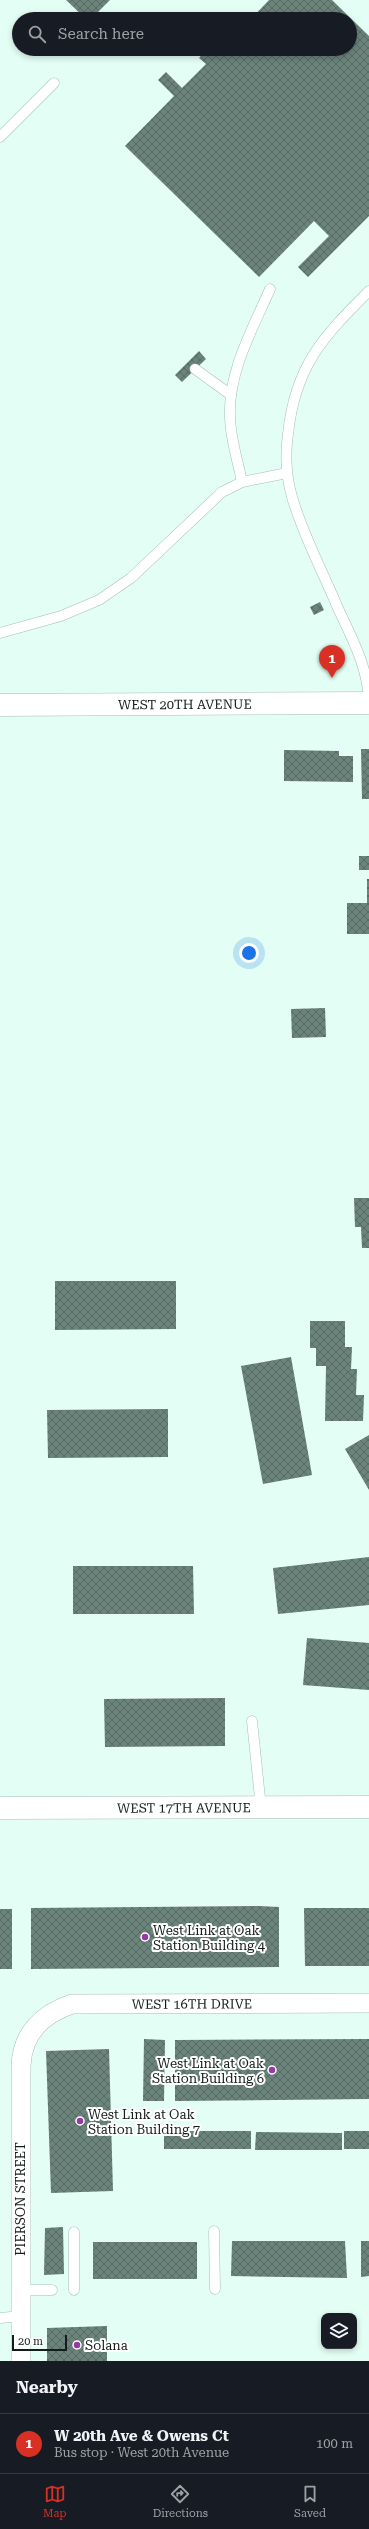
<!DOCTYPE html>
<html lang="en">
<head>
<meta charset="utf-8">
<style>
	:root { --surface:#171b24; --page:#242831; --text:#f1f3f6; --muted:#9ea1a6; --line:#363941; --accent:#d93025 }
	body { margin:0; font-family:"Roboto Serif",serif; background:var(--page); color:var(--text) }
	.controls { position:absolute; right:12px; bottom:12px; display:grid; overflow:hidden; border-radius:8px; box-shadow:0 2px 6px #0003 }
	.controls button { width:36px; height:36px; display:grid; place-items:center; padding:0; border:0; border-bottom:1px solid var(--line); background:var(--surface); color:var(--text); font:20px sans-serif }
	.scale { position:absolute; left:12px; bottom:10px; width:55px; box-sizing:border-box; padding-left:4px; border:2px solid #131d1a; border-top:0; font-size:11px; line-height:14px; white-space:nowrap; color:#131d1a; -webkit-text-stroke:3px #fff; paint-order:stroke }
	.you { position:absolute; left:249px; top:953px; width:14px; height:14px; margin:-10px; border:3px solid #fff; border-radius:50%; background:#1a73e8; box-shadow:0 0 0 6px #1a73e833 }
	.badge { display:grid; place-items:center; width:26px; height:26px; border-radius:50%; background:var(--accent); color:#fff; font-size:13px; font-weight:700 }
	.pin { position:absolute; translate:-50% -33px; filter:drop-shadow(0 1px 2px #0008) }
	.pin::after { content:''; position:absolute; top:21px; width:14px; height:12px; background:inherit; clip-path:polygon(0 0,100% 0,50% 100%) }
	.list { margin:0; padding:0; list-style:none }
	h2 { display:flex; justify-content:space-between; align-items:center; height:52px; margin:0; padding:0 16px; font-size:17px }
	h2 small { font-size:13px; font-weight:400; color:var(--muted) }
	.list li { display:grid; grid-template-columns:26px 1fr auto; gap:12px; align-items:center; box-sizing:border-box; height:60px; padding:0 16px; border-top:1px solid var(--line) }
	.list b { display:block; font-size:15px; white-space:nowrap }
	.list p { margin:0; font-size:13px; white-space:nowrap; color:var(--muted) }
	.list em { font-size:13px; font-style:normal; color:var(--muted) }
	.icon { flex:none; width:22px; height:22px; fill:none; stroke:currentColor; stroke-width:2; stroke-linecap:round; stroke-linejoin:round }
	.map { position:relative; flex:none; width:369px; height:2361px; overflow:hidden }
	.search { position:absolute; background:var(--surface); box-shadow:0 2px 6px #0003; left:12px; right:12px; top:12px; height:44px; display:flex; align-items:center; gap:10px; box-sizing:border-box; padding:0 14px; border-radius:22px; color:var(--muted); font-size:15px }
	.sheet { height:112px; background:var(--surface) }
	nav { display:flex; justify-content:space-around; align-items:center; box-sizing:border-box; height:56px; border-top:1px solid var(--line); background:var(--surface); font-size:11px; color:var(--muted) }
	nav a { display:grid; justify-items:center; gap:2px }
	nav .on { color:var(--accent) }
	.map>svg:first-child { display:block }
	.building { fill:url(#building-cross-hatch) }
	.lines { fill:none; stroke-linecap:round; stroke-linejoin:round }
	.service-casing { stroke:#a4beb5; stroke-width:11 }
	.minor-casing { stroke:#a4beb5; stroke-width:20 }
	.tertiary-casing { stroke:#a4beb5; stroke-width:23 }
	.service { stroke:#fff; stroke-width:10 }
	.minor { stroke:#fff; stroke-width:19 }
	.tertiary { stroke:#fff; stroke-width:22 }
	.poi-dot { fill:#9539a3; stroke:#fff; stroke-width:1.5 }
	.labels { text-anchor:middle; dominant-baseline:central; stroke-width:4; stroke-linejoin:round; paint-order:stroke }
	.street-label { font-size:13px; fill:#131d1a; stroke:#fff }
	.poi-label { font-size:13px; fill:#131d1a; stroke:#fff; text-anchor:start }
</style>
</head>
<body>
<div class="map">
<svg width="369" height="2361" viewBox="0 0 369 2361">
	<defs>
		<pattern id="building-cross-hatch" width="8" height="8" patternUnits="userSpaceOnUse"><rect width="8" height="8" fill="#6b847b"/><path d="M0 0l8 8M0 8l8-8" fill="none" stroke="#576b64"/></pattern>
	</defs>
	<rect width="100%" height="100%" fill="#e3fef4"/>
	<g class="building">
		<path d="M66,0H110L91,19H86Z"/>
		<path d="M269,0H332L369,36V216L308,277L298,267L329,236L314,221L259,277L125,146L174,96L158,80L166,72L182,88L206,64L199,58L207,49H350V19H251Z"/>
		<path d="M199,351L206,359L182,382L175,375Z"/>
		<path d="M320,602L324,610L314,615L310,607Z"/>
		<path d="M361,749H369V799H362Z"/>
		<path d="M284,750L339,751V756H353V782L284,781Z"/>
		<rect x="359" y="856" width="10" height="14"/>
		<path d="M367,879H369V934H347V903H367Z"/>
		<path d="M325,1008L326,1037L292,1038L291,1009Z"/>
		<path d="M354,1198H369V1248H362L361,1227H355Z"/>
		<path d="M55,1281H176V1329L55,1330Z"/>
		<path d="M310,1321H345V1347H352L351,1369H357L356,1395H364L363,1421H325L326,1366H316V1348H310Z"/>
		<path d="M291,1357L312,1475L263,1484L241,1366Z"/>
		<path d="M168,1409V1457L48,1458L47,1410Z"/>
		<path d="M369,1435V1490L345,1449Z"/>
		<path d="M369,1557V1605L278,1614L273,1568Z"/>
		<path d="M73,1566H193L194,1614H73Z"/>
		<path d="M307,1638L369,1643V1690L303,1685Z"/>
		<path d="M225,1698V1746L105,1747L104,1699Z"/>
		<path d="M259,1906L279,1907V1967L31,1969V1908Z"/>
		<path d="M304,1908H369V1966H305Z"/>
		<rect x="0" y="1909" width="12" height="60"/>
		<path d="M144,2039L165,2040L164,2101H143Z"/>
		<path d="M369,2039V2099L175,2101V2040Z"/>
		<path d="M109,2049L113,2191L51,2193L46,2051Z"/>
		<rect x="164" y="2131" width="87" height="18"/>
		<rect x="344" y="2131" width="25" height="18"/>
		<path d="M256,2132L342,2133V2150H255Z"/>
		<path d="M63,2227L64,2274L44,2275L45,2228Z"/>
		<path d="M232,2241H345L347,2278L231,2276Z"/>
		<path d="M361,2241H369V2276L361,2277Z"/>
		<rect x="93" y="2242" width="104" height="37"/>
		<path d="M107,2326V2361H47V2328Z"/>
	</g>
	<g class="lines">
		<g class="service-casing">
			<g id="service">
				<path d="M0,137L54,83"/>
				<path d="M195,369L231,395"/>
				<path d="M242,482C238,461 230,438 230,416C228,372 253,328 270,289"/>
				<path d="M0,633L61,616L99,600L131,578L222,492L242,482L287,473"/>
				<path d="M369,703C368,666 352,639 337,606C322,570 303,535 292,497C286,476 285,455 288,434C295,366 323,337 369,291"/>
				<path d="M252,1721L261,1808"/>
				<path d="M214,2231L215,2289"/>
				<path d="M74,2232V2290"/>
				<path d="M20,2290H52"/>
				<path d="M0,2318L21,2316"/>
			</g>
		</g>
		<g class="minor-casing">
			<g id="minor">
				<path id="s1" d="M21,2361V2066C22,2034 42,2014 72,2004L369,2003"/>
			</g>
		</g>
		<g class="tertiary-casing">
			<g id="tertiary">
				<path id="s2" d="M0,705L369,703"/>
				<path id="s3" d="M0,1808L369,1807"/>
			</g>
		</g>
		<use href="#service" class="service"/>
		<use href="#minor" class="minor"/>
		<use href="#tertiary" class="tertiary"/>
	</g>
	<g class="poi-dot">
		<circle cx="145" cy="1937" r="4"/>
		<circle cx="272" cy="2070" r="4"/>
		<circle cx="80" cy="2121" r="4"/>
		<circle cx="77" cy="2345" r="4"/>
	</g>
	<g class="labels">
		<g class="street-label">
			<text stroke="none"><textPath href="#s2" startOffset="185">WEST 20TH AVENUE</textPath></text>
			<text stroke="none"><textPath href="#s3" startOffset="184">WEST 17TH AVENUE</textPath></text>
			<text stroke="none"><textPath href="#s1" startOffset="501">WEST 16TH DRIVE</textPath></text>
			<text transform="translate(20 2199) rotate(-90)">PIERSON STREET</text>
		</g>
		<g class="poi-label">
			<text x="153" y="1930">West Link at Oak<tspan x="153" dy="15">Station Building 4</tspan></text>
			<text x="264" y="2063" text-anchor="end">West Link at Oak<tspan x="264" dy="15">Station Building 6</tspan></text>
			<text x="88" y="2114">West Link at Oak<tspan x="88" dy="15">Station Building 7</tspan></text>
			<text x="85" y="2345">Solana</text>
		</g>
	</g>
</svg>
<div class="controls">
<button><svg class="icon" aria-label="layers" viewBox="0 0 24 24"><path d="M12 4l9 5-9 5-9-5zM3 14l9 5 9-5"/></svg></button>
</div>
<div class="scale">20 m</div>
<div class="you"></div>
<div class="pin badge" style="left:332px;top:678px">1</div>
<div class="search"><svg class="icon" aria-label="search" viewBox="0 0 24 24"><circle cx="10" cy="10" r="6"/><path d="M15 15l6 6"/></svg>Search here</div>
</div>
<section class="sheet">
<h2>Nearby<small></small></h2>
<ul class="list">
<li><span class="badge">1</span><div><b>W 20th Ave &amp; Owens Ct</b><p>Bus stop · West 20th Avenue</p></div><em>100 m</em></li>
</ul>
</section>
<nav>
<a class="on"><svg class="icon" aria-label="map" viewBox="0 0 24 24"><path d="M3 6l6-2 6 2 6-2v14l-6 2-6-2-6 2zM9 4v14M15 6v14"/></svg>Map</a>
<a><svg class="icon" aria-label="directions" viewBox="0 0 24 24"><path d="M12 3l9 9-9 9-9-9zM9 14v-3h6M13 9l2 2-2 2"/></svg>Directions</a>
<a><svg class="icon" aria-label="saved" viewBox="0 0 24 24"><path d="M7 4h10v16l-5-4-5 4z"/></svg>Saved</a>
</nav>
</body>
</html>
